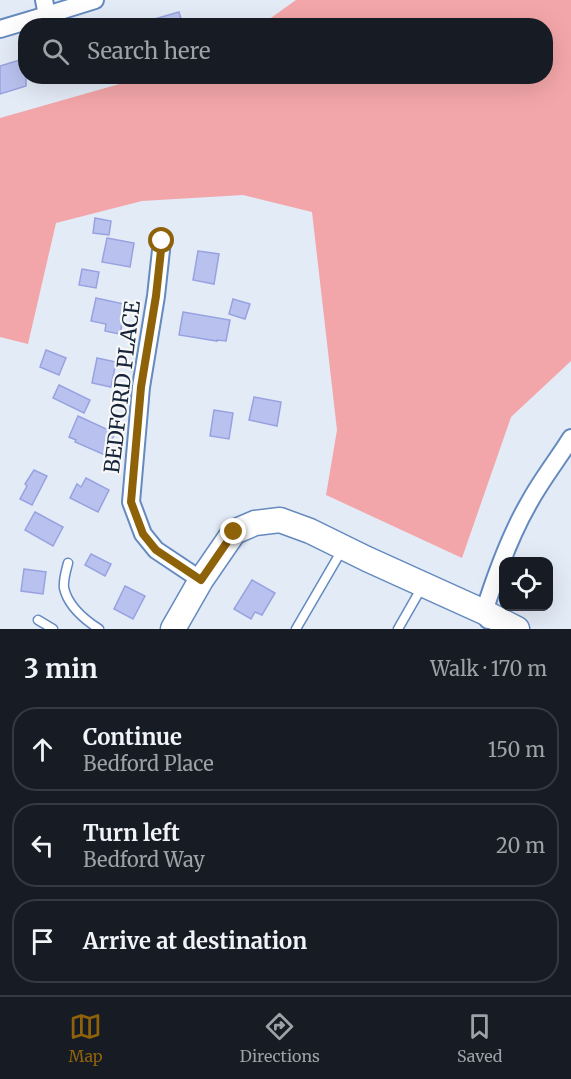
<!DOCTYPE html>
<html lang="en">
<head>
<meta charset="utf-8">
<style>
	:root { --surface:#171b24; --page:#242831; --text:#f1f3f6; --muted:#9ea1a6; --line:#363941; --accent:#8e6209 }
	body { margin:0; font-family:Merriweather,serif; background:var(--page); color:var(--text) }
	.controls { position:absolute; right:18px; bottom:18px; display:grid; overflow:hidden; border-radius:12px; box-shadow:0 6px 24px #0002 }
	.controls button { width:54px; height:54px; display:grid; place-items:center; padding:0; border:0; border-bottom:2px solid var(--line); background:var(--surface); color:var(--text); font:30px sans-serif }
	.stop { position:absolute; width:18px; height:18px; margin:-14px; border:4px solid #8e6209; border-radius:50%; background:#fff }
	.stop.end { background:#8e6209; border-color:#fff; box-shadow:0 2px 6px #0008 }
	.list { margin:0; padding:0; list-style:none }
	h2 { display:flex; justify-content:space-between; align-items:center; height:78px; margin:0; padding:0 24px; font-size:26px }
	h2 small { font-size:20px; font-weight:400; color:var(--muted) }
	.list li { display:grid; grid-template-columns:39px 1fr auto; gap:18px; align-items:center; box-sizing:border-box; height:84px; margin:0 12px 12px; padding:0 12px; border:2px solid var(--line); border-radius:24px }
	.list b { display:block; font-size:22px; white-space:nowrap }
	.list p { margin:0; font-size:20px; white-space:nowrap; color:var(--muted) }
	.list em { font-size:20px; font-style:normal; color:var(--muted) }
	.icon { flex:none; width:33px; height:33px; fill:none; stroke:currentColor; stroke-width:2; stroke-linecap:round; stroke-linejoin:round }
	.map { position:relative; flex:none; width:571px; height:629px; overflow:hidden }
	.search { position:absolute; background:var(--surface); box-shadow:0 6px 24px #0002; left:18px; right:18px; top:18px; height:66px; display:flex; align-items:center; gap:15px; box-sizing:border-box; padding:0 21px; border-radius:24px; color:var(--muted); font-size:22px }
	.sheet { height:366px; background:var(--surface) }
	nav { display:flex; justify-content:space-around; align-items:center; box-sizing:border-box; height:84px; border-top:2px solid var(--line); background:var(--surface); font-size:16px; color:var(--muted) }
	nav a { display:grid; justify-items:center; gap:3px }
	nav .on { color:var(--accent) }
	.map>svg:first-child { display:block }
	.green { fill:#f3a6a9 }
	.building { fill:#b9c2ef; stroke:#98a2e0; stroke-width:1.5 }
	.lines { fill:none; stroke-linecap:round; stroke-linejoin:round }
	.lane-casing { stroke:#648abf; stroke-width:11 }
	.street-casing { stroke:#648abf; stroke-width:20 }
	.secondary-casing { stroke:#648abf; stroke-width:27 }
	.lane { stroke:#fff; stroke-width:8 }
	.street { stroke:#fff; stroke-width:16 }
	.secondary { stroke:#fff; stroke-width:24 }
	.route { stroke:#8e6209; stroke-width:8 }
	.labels { text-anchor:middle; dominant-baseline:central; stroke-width:4.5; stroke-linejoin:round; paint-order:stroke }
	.street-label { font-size:21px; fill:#16253b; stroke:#f8f8f8 }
</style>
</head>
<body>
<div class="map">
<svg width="571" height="629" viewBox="0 0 571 629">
	<rect width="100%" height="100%" fill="#e3ebf7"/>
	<path class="green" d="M296,0H571V361L511,417L462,558L326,495L337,430L312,212L243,195L142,201L56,223L28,344L0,337V118L144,77L546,76V26L261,25Z"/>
	<g class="building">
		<path d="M179,12L183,26H144V22Z"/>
		<path d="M23,59V61L26,60V86L0,94V66Z"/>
		<path d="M95,218L111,221L109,235L93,233Z"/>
		<path d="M107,238L134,243L130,267L102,262Z"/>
		<path d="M198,251L219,254L214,284L193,280Z"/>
		<path d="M82,269L99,272L96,288L79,285Z"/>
		<path d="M96,298L124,304L122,313L124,314L120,334L105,331L106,324L91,321Z"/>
		<path d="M233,299L250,304L245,319L229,314Z"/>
		<path d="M183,312L230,320L226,341L217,340V341L179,335Z"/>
		<path d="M46,350L66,358L59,375L40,367Z"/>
		<path d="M97,358L116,362L111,387L92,383Z"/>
		<path d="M59,385L90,400L84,413L53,398Z"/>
		<path d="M254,397L281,402L277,426L249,420Z"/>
		<path d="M214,410L233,413L229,439L210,436Z"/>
		<path d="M78,416L115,433L105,455L75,442L76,440L69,437Z"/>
		<path d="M34,470L47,476L32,505L20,499L27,486L25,484Z"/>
		<path d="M86,478L109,490L98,512L70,498L77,484L81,487Z"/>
		<path d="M35,512L63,527L53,546L25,530Z"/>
		<path d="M91,554L111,564L105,576L85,565Z"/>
		<path d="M24,569L46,572L43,594L21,591Z"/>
		<path d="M252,580L275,593L262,615L255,612L251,619L234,609Z"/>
		<path d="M125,586L145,596L133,619L114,609Z"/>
	</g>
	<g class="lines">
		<g class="lane-casing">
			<g id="lane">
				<path d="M68,563C66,571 63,580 64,588C68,606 85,620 99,629"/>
				<path d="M38,620L53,629"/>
				<path d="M296,629L342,550"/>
				<path d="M398,629L422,587"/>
			</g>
		</g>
		<g class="street-casing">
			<g id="street">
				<path d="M47,15L95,0"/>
				<path d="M0,29L47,15L44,0"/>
				<path d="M162,241L156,296L141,387L131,502L143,534L156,550L201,580"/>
				<path d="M488,620L484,612C496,574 510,535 530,501C542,479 558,459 571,438"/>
			</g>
		</g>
		<g class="secondary-casing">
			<path id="secondary" d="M173,629L201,580L234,532L255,523L280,520L310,531L367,559L484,612L517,629"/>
		</g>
		<use href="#lane" class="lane"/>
		<use href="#street" class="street"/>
		<use href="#secondary" class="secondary"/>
	</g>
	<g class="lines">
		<path class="route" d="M162,241L156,296L141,387L131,502L143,534L156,550L201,580L234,532"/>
	</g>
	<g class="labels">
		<g class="street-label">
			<text transform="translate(122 387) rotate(-83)">BEDFORD PLACE</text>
		</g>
	</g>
</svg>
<div class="controls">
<button><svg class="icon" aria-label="locate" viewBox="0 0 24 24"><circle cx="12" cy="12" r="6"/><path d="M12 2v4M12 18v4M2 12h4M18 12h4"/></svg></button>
</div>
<div class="stop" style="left:162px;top:241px"></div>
<div class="stop end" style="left:234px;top:532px"></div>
<div class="search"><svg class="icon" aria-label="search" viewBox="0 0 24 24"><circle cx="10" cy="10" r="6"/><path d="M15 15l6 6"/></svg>Search here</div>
</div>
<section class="sheet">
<h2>3 min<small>Walk · 170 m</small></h2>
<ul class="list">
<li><svg class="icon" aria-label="ahead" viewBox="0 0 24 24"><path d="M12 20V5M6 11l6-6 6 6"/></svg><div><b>Continue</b><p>Bedford Place</p></div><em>150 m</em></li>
<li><svg class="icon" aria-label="left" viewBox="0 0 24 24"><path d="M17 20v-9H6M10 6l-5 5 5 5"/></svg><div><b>Turn left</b><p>Bedford Way</p></div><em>20 m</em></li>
<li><svg class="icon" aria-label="arrive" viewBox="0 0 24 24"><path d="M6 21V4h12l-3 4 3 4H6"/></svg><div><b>Arrive at destination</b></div></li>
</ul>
</section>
<nav>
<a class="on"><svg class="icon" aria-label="map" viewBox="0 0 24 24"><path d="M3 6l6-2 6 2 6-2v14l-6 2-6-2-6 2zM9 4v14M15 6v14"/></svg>Map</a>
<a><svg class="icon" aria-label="directions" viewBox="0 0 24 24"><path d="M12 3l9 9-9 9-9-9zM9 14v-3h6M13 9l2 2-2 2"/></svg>Directions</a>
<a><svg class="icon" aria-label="saved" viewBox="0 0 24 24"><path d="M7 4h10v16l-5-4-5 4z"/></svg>Saved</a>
</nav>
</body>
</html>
